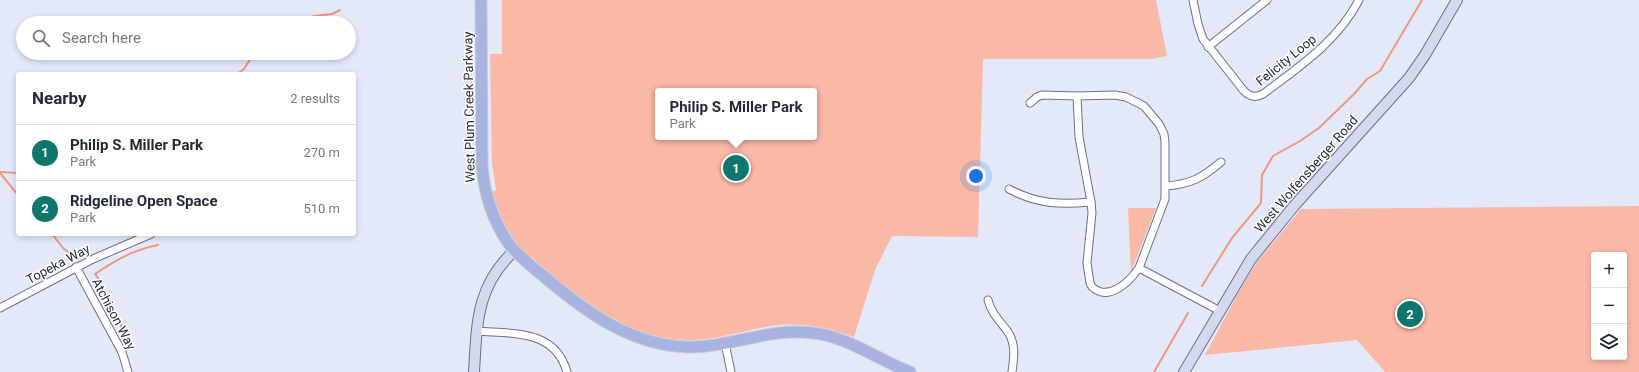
<!DOCTYPE html>
<html lang="en">
<head>
<meta charset="utf-8">
<style>
	:root { --surface:#fff; --page:#f6f6f7; --text:#1f2937; --muted:#747a83; --line:#e0e1e3; --accent:#0f766e }
	body { margin:0; font-family:Roboto,sans-serif; background:var(--page); color:var(--text) }
	.controls { position:absolute; right:12px; bottom:12px; display:grid; overflow:hidden; border-radius:4px; box-shadow:0 2px 6px #0003 }
	.controls button { width:36px; height:36px; display:grid; place-items:center; padding:0; border:0; border-bottom:1px solid var(--line); background:var(--surface); color:var(--text); font:20px sans-serif }
	.you { position:absolute; left:976px; top:176px; width:14px; height:14px; margin:-10px; border:3px solid #fff; border-radius:50%; background:#1a73e8; box-shadow:0 0 0 6px #1a73e833 }
	.badge { display:grid; place-items:center; width:26px; height:26px; border-radius:50%; background:var(--accent); color:#fff; font-size:13px; font-weight:700 }
	.pin { position:absolute; translate:-50% -50%; border:2px solid #fff; box-shadow:0 1px 4px #0006 }
	.popup { position:absolute; left:655px; top:88px; width:162px; height:52px; box-sizing:border-box; display:grid; place-content:center; border-radius:4px; background:var(--surface); filter:drop-shadow(0 1px 3px #0005); font-size:13px; white-space:nowrap; color:var(--muted) }
	.popup b { font-size:15px; color:var(--text) }
	.popup::after { content:''; position:absolute; left:50%; top:100%; margin-left:-8px; border:8px solid transparent; border-top-color:var(--surface) }
	.list { margin:0; padding:0; list-style:none }
	h2 { display:flex; justify-content:space-between; align-items:center; height:52px; margin:0; padding:0 16px; font-size:17px }
	h2 small { font-size:13px; font-weight:400; color:var(--muted) }
	.list li { display:grid; grid-template-columns:26px 1fr auto; gap:12px; align-items:center; box-sizing:border-box; height:56px; padding:0 16px; border-top:1px solid var(--line) }
	.list b { display:block; font-size:15px; white-space:nowrap }
	.list p { margin:0; font-size:13px; white-space:nowrap; color:var(--muted) }
	.list em { font-size:13px; font-style:normal; color:var(--muted) }
	.icon { flex:none; width:22px; height:22px; fill:none; stroke:currentColor; stroke-width:2; stroke-linecap:round; stroke-linejoin:round }
	.map { position:relative; flex:none; width:1639px; height:372px; overflow:hidden }
	.search { position:absolute; background:var(--surface); box-shadow:0 2px 6px #0003; left:16px; top:16px; width:340px; height:44px; display:flex; align-items:center; gap:10px; box-sizing:border-box; padding:0 14px; border-radius:22px; color:var(--muted); font-size:15px }
	.panel { position:absolute; background:var(--surface); box-shadow:0 2px 6px #0003; left:16px; top:72px; width:340px; height:164px; border-radius:4px }
	.map>svg:first-child { display:block }
	.green { fill:#fab8a7; fill-rule:evenodd }
	.lines { fill:none; stroke-linecap:round; stroke-linejoin:round }
	.stream { stroke:#f2967f; stroke-width:2 }
	.street-casing { stroke:#6a718a; stroke-width:9 }
	.secondary-casing { stroke:#6a718a; stroke-width:12 }
	.primary-casing { stroke:#cbcccf; stroke-width:13 }
	.street { stroke:#fff; stroke-width:7 }
	.secondary { stroke:#d4d9ef; stroke-width:10 }
	.primary { stroke:#a9b3e0; stroke-width:11 }
	.labels { text-anchor:middle; dominant-baseline:central; stroke-width:3; stroke-linejoin:round; paint-order:stroke }
	.street-label { font-size:13px; fill:#282c36; stroke:#fff }
</style>
</head>
<body>
<div class="map">
<svg width="1639" height="372" viewBox="0 0 1639 372">
	<rect width="100%" height="100%" fill="#e4e9fa"/>
	<g class="green">
		<path d="M502,0H1156L1167,56L1152,59H983L978,237L892,236L875,270L854,337C827,327 799,322 771,326C744,330 718,340 690,340C636,341 590,306 551,274C539,263 525,253 515,241C504,226 498,209 492,192L496,190L492,164L490,54H502ZM658,91H814V137H658Z"/>
		<path d="M1639,206V372H1385L1357,340L1205,355L1241,288L1257,262L1301,209ZM1594,255H1624V357H1594Z"/>
		<path d="M1128,208H1156L1131,272Z"/>
	</g>
	<g class="lines">
		<g class="stream">
			<path d="M287,23L315,16L332,14L340,10"/>
			<path d="M237,74L244,69L254,53"/>
			<path d="M0,172L18,173"/>
			<path d="M0,173L18,195"/>
			<path d="M52,234L63,248L73,256"/>
			<path d="M1202,286L1232,238L1261,203L1262,175L1273,156L1300,141L1319,128L1355,93L1367,79L1380,71L1422,0"/>
			<path d="M126,336L100,281L95,274C116,260 133,250 158,245"/>
			<path d="M1154,372L1188,313"/>
		</g>
		<g class="street-casing">
			<g id="street">
				<path d="M1193,0L1198,24L1203,39L1244,91C1250,97 1256,98 1263,94C1299,67 1338,41 1359,0"/>
				<path d="M1208,47L1267,0"/>
				<path d="M1115,95L1126,97L1144,106L1159,124L1164,134L1165,143V199L1139,268C1129,282 1109,302 1092,287L1090,283L1087,263L1092,213L1091,202L1079,137L1077,96Z"/>
				<path d="M1030,103L1037,97L1042,95L1077,96"/>
				<path d="M1166,186C1191,184 1202,178 1221,162"/>
				<path d="M1009,189C1037,204 1060,205 1091,202"/>
				<path d="M76,267L122,352L128,372"/>
				<path d="M1139,268L1220,311"/>
				<path d="M988,300C991,313 1000,321 1008,332C1016,344 1014,358 1012,372"/>
				<path d="M0,308L93,259L151,234"/>
				<path d="M477,331C512,334 555,329 567,372"/>
				<path d="M725,343L731,372"/>
			</g>
		</g>
		<g class="secondary-casing">
			<g id="secondary">
				<path d="M474,372C477,323 476,286 515,250"/>
				<path d="M1184,372L1251,259L1294,206L1409,78L1425,55L1457,0"/>
			</g>
		</g>
		<g class="primary-casing">
			<path id="primary" d="M481,0L482,165C484,193 493,221 509,244C519,257 534,268 547,279C587,313 632,345 687,347C730,348 770,327 813,333C849,337 876,359 910,372"/>
		</g>
		<use href="#street" class="street"/>
		<use href="#secondary" class="secondary"/>
		<use href="#primary" class="primary"/>
	</g>
	<g class="labels">
		<g class="street-label">
			<text transform="translate(1286 60) rotate(-39)">Felicity Loop</text>
			<text transform="translate(469 107) rotate(-91)">West Plum Creek Parkway</text>
			<text transform="translate(1306 174) rotate(-49)">West Wolfensberger Road</text>
			<text transform="translate(58 264) rotate(-28)">Topeka Way</text>
			<text transform="translate(114 314) rotate(62)">Atchison Way</text>
		</g>
	</g>
</svg>
<div class="controls">
<button>+</button>
<button>−</button>
<button><svg class="icon" aria-label="layers" viewBox="0 0 24 24"><path d="M12 4l9 5-9 5-9-5zM3 14l9 5 9-5"/></svg></button>
</div>
<div class="you"></div>
<div class="pin badge" style="left:736px;top:168px">1</div>
<div class="popup"><b>Philip S. Miller Park</b>Park</div>
<div class="pin badge" style="left:1410px;top:314px">2</div>
<div class="search"><svg class="icon" aria-label="search" viewBox="0 0 24 24"><circle cx="10" cy="10" r="6"/><path d="M15 15l6 6"/></svg>Search here</div>
<section class="panel">
<h2>Nearby<small>2 results</small></h2>
<ul class="list">
<li><span class="badge">1</span><div><b>Philip S. Miller Park</b><p>Park</p></div><em>270 m</em></li>
<li><span class="badge">2</span><div><b>Ridgeline Open Space</b><p>Park</p></div><em>510 m</em></li>
</ul>
</section>
</div>
</body>
</html>
